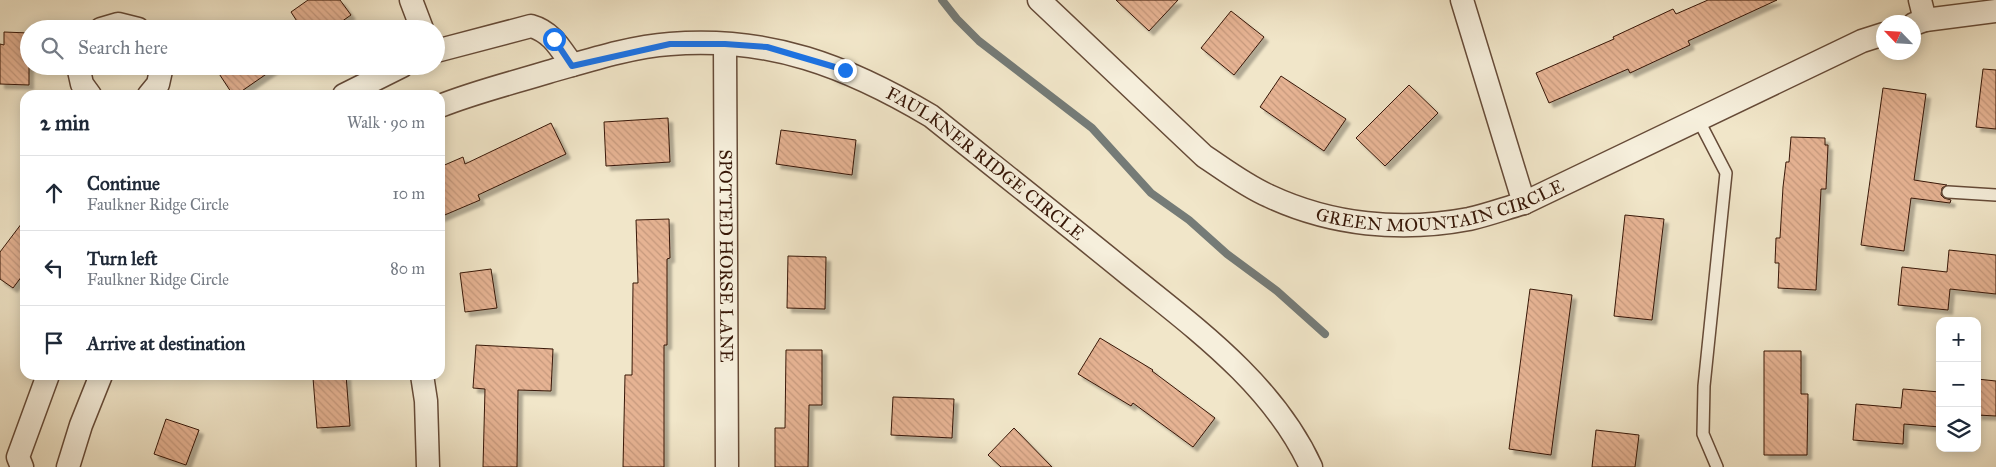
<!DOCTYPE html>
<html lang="en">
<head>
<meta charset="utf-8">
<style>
	:root { --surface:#fff; --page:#f2f2f3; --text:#1f2937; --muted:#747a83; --line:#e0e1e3 }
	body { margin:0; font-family:"IM FELL Great Primer",serif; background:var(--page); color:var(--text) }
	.controls { position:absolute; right:15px; bottom:15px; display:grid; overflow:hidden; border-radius:10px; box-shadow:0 2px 12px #0003 }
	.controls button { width:45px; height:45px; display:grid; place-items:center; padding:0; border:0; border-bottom:1px solid var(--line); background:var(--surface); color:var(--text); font:25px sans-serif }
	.compass { position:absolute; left:1876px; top:15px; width:45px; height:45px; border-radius:50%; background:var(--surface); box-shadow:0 2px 12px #0003; rotate:295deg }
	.stop { position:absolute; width:15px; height:15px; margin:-11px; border:4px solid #1a73e8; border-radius:50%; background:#fff }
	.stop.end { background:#1a73e8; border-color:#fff; box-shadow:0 1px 5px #0008 }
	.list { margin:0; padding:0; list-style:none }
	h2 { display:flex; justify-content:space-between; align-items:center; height:65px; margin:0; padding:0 20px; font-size:21px }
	h2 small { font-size:16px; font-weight:400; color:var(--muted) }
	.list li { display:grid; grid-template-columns:32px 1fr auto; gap:15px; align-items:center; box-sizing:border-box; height:75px; padding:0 20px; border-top:1px solid var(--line) }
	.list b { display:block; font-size:19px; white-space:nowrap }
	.list p { margin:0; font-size:16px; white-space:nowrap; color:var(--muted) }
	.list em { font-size:16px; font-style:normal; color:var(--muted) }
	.icon { flex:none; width:28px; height:28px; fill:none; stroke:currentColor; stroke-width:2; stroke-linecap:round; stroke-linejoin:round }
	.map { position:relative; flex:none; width:1996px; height:467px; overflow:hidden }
	.search { position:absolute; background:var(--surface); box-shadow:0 2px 12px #0003; left:20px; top:20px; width:425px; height:55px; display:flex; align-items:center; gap:12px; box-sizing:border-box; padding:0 18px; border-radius:28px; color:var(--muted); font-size:19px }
	.panel { position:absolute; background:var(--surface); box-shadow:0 2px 12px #0003; left:20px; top:90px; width:425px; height:290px; border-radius:15px }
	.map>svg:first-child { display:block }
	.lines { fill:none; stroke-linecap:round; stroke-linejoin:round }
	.stream { stroke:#757b77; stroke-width:8 }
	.building { fill:url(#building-back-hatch); stroke:#371707; filter:url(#shadow) }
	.lane-casing { stroke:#664b38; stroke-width:14 }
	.street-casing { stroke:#664b38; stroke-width:25 }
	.lane { stroke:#f6efdc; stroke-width:11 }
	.street { stroke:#f6efdc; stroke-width:22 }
	.route { stroke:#1a73e8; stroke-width:6 }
	.labels { text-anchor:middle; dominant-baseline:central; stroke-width:4; stroke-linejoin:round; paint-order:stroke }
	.street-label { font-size:18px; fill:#371707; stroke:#f6efdc }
</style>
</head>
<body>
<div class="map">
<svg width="1996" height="467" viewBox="0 0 1996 467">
	<defs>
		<pattern id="building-back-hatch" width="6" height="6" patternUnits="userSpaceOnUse" patternTransform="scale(1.25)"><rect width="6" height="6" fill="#e6b393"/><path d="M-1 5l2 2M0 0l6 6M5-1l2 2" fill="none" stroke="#c6997d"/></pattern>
		<filter id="shadow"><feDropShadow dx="4.5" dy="4.5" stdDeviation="1" flood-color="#0004"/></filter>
	</defs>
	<rect width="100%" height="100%" fill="#f1e6c9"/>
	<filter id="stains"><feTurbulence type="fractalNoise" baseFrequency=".004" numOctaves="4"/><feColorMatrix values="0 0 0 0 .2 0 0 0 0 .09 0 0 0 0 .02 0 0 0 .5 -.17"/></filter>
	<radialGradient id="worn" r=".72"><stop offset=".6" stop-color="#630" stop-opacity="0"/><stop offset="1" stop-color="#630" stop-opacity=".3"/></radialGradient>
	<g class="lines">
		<path class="stream" d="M942,0L957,19L979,41L1092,128L1151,193L1189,220L1227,254L1277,291L1325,334"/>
	</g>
	<g class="building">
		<path d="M308,0H340L351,15L331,29H302L291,12Z"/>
		<path d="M1116,0H1178L1149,31Z"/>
		<path d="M1708,0H1777L1688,41L1690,45L1630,73L1628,69L1549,103L1536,73L1614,39L1613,37L1673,9L1676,14Z"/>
		<path d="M1231,11L1264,37L1234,75L1201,48Z"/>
		<path d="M4,32L29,33V85L0,84V44L4,45Z"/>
		<path d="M214,66H278L236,95H233Z"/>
		<path d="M1983,69L1996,70V129L1976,127Z"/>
		<path d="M1281,76L1346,119L1324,151L1260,107Z"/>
		<path d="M1409,85L1438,113L1385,166L1356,138Z"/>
		<path d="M1883,88L1926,94L1914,180L1947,185L1942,188L1941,195L1944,198L1951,200L1950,203L1911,198L1904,251L1861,245Z"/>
		<path d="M668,118L670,162L606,166L604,122Z"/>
		<path d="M551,123L566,154L478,195L480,200L440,217V167L463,157L465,164Z"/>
		<path d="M781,130L856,140L852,175L776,164Z"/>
		<path d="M1791,137L1825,138V145H1828L1826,189H1821L1816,290L1778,288L1779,263H1775L1776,238H1780L1783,187L1786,162H1789Z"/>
		<path d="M1625,215L1664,219L1652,320L1614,316Z"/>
		<path d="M25,219V272L13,288L0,279V252Z"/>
		<path d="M669,219L670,258L667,259V345H664V467H623L625,375H632L633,283H638L636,220Z"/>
		<path d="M1949,250L1996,255V294L1950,289L1948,310L1898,305L1902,267L1947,272Z"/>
		<path d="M788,256L826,257L825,309L787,308Z"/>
		<path d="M491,269L497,308L465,312L460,273Z"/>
		<path d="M1530,289L1572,295L1551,455L1509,449Z"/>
		<path d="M1100,338L1153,370L1152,371L1215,418L1193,447L1133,403L1131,406L1078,374Z"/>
		<path d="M476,345L553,349L551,391L518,390L517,467H483L485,389L473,388Z"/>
		<path d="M786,350H822V405H809L808,467H775V428H785Z"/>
		<path d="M1764,351H1801V394H1808L1807,455H1764Z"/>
		<path d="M346,375L350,426L317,428L313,378Z"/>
		<path d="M1977,379L1996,381V416L1977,415Z"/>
		<path d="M1903,389L1940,392V427L1904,424L1903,444L1853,440L1856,404L1901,408Z"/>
		<path d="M893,397L954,399L952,438L891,435Z"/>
		<path d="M166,419L199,430L186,465L154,454Z"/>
		<path d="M1014,428L1052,467H1001L988,455Z"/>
		<path d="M1596,430L1639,435L1635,467H1592Z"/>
	</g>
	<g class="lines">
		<g class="lane-casing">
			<g id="lane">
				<path d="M1698,119L1726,173L1704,386L1703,434L1717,467"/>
				<path d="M1948,192L1996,195"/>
			</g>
		</g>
		<g class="street-casing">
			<g id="street">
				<path d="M411,0L422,29"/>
				<path id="s1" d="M1039,0L1204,156C1225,170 1246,186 1269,196C1331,225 1401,232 1469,219C1487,215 1506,208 1524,203L1862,41L1884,34"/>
				<path d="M1462,0L1524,203"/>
				<path d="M1920,0L1925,20"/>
				<path d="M1914,24L1925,20L1996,11"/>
				<path d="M101,29L118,24L138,29"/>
				<path id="s2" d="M725,45L727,467"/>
				<path d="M436,51L531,26C552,32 560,48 572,65"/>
				<path d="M78,66L82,84L90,95"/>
				<path d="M149,95L158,84L162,66"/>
				<path d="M344,95L402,66"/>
				<path id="s3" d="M440,106C475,92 512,83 548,72C587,61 629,47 670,44C769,36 847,66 931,116C996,168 1062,220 1127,273C1195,328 1273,384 1311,467"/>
				<path d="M422,375L426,401L428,467"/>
				<path d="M22,467L18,457L48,375"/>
				<path d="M68,467L81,425L101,375"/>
			</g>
		</g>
		<use href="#lane" class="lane"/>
		<use href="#street" class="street"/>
	</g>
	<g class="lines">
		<path class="route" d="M554,39L572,66L670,44H725L767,47L845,70"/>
	</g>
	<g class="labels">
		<g class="street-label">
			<text stroke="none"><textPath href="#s3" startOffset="586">FAULKNER RIDGE CIRCLE</textPath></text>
			<text stroke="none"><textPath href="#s1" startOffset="481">GREEN MOUNTAIN CIRCLE</textPath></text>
			<text stroke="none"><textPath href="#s2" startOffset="211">SPOTTED HORSE LANE</textPath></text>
		</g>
	</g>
	<rect width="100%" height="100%" filter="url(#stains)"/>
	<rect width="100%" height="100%" fill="url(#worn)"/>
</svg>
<div class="controls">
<button>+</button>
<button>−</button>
<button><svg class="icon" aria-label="layers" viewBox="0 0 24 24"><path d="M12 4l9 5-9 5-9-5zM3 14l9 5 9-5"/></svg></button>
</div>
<svg class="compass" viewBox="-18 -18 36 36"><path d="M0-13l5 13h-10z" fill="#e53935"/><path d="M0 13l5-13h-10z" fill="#747a83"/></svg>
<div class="stop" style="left:554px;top:39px"></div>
<div class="stop end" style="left:845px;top:70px"></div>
<div class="search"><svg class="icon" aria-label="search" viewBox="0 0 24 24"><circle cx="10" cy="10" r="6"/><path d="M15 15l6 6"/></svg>Search here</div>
<section class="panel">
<h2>2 min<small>Walk · 90 m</small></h2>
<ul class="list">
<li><svg class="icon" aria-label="ahead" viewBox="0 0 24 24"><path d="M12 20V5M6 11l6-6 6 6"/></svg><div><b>Continue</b><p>Faulkner Ridge Circle</p></div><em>10 m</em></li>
<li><svg class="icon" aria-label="left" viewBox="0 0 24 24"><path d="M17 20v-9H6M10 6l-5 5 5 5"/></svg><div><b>Turn left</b><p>Faulkner Ridge Circle</p></div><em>80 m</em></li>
<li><svg class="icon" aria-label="arrive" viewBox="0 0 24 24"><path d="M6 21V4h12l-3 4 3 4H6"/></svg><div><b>Arrive at destination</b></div></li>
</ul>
</section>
</div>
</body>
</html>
